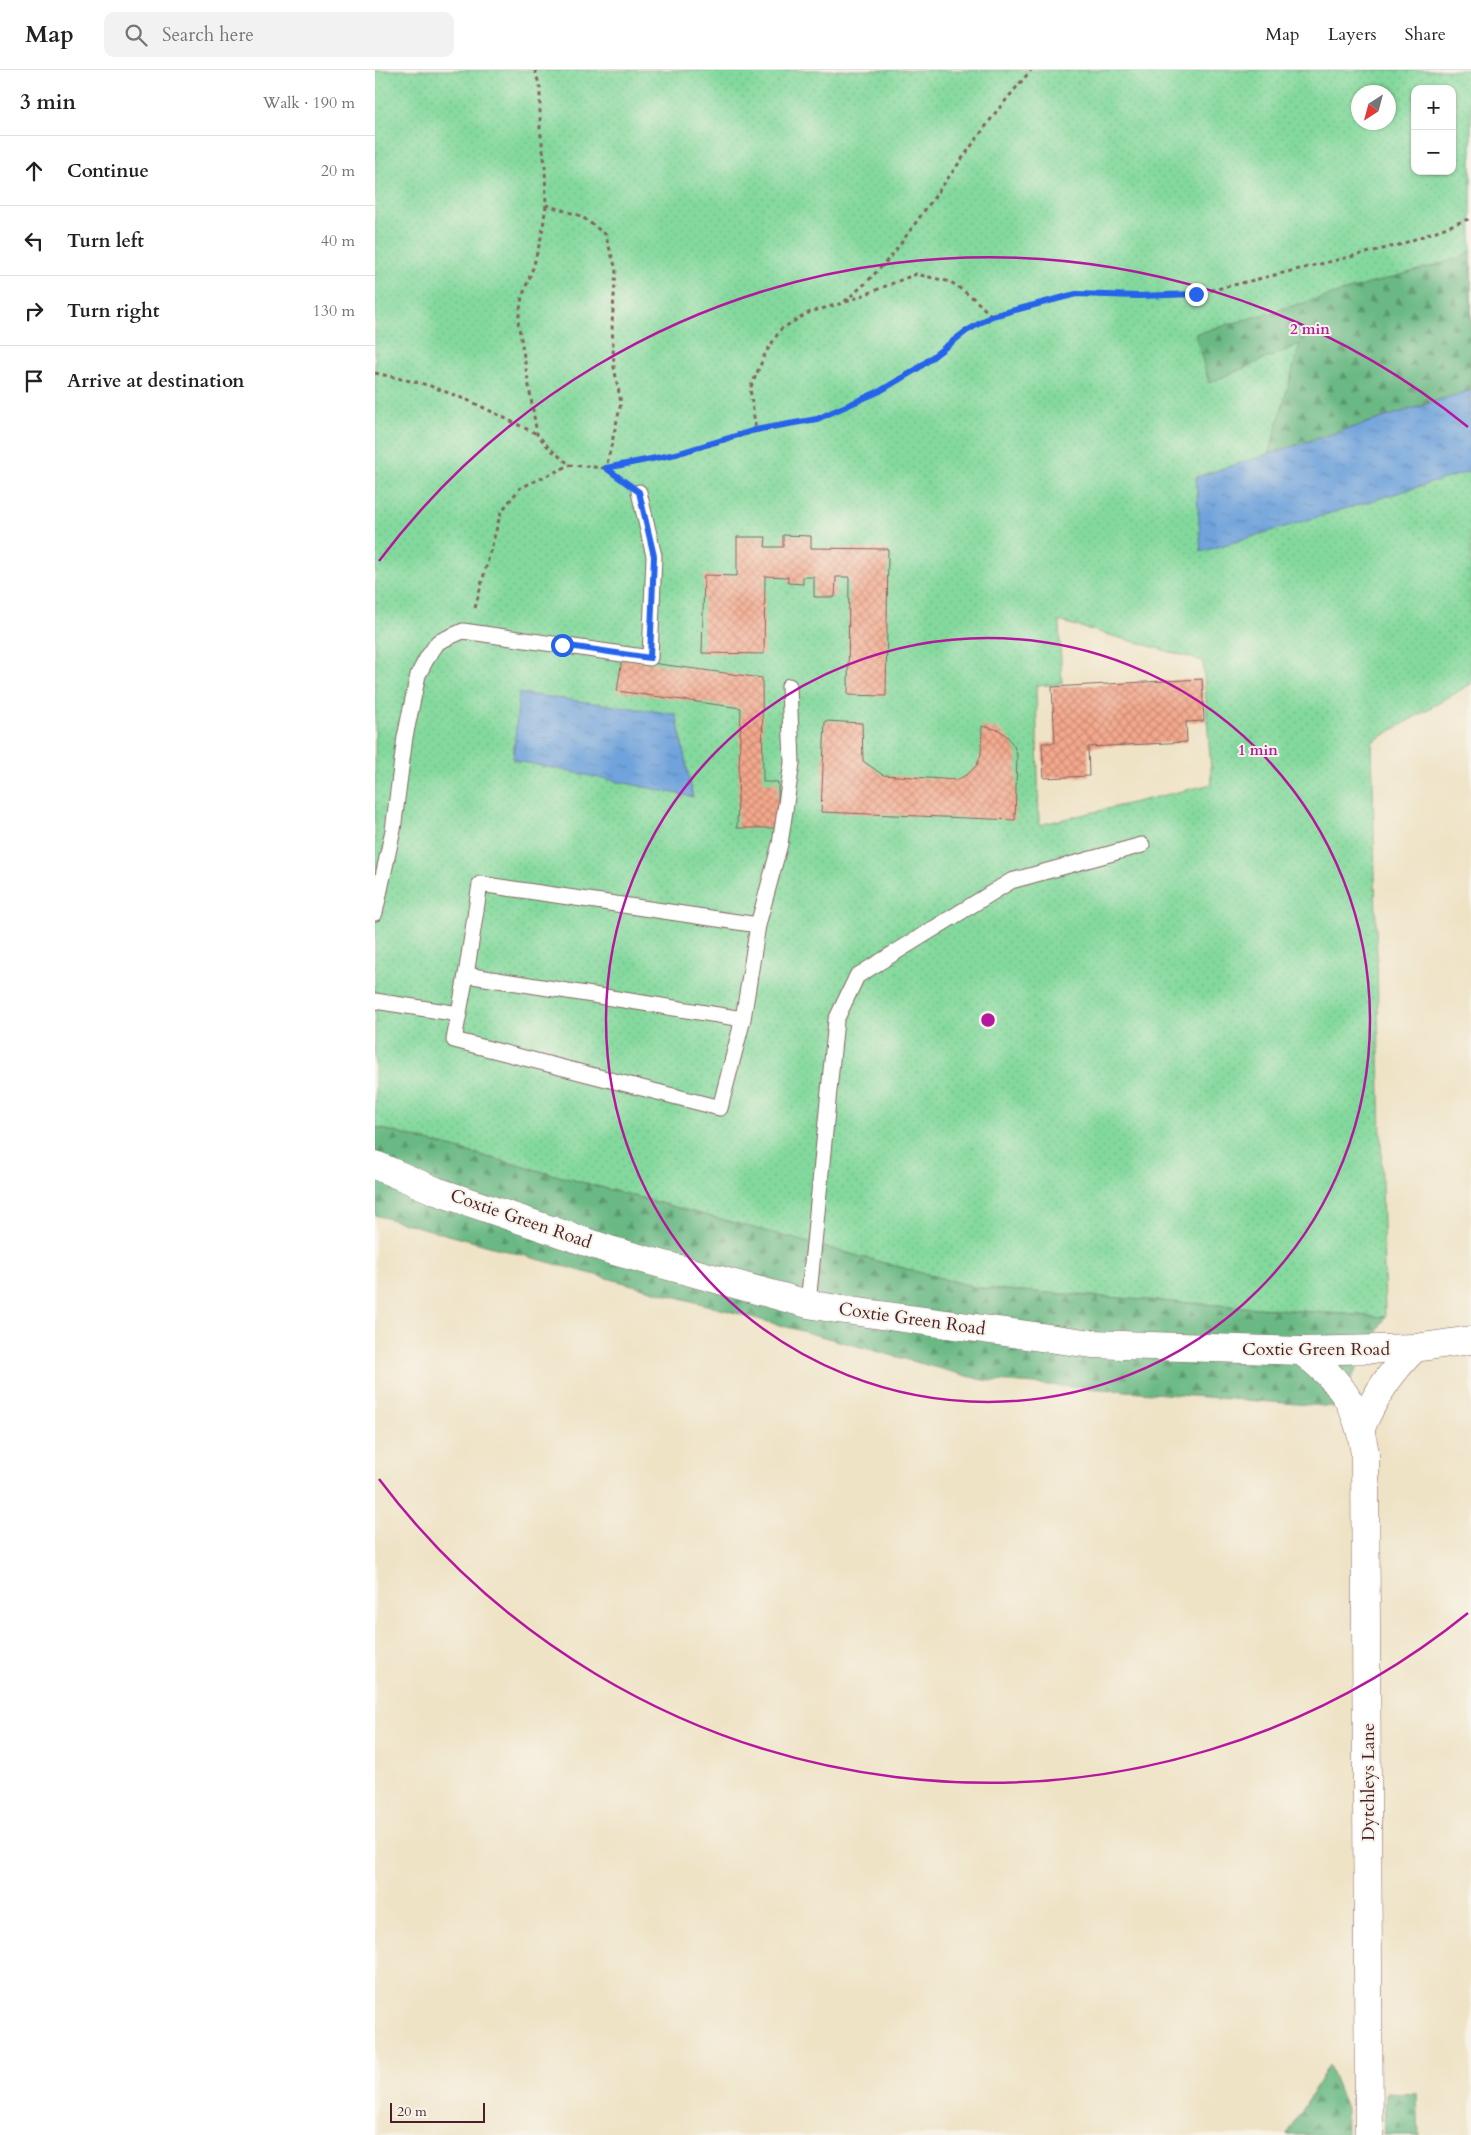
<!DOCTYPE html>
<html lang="en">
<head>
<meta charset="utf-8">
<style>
	:root { --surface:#fff; --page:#f2f2f2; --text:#202124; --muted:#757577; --line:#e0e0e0 }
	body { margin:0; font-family:Cardo,serif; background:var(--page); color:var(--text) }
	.controls { position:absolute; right:15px; top:15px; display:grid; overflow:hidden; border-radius:10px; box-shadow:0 1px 4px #0004 }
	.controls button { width:45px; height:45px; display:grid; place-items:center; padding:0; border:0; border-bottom:1px solid var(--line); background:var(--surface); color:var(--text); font:25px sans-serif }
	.compass { position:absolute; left:976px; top:15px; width:45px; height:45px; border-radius:50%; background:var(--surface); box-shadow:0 1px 4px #0004; rotate:216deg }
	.scale { position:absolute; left:15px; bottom:12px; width:95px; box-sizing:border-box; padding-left:5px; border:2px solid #4a1f2b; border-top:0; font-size:14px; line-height:18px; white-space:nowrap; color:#4a1f2b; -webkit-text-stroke:4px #f7f3e8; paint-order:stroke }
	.stop { position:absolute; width:15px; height:15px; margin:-11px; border:4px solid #2563eb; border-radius:50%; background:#fff }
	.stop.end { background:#2563eb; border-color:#fff; box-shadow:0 1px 5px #0008 }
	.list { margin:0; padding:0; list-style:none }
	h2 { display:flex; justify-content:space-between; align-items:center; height:65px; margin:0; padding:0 20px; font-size:21px }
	h2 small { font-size:16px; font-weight:400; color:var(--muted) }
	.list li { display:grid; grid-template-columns:32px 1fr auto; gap:15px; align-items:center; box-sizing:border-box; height:70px; padding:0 20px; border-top:1px solid var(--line) }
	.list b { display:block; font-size:19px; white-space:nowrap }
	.list em { font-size:16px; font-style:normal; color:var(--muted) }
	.icon { flex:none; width:28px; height:28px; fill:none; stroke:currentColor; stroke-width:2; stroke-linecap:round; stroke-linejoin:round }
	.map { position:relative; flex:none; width:1096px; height:2065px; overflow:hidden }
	header { display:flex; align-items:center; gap:30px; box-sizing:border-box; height:70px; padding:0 25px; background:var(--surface); border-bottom:1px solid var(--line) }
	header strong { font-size:24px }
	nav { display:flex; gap:28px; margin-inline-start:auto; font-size:18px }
	.search { width:350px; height:45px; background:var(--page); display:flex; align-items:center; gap:12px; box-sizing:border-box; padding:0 18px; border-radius:10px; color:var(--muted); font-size:19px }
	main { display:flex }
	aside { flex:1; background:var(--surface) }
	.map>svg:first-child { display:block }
	.grass { fill:url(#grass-dots); stroke:#667c64; fill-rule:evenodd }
	.forest { fill:url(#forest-firs); stroke:#5a6c58 }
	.water { fill:url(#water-ripples); stroke:#5c6183 }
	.building { fill:url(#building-cross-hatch) }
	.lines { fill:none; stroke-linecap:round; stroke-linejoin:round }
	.service-casing { stroke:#846461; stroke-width:17 }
	.tertiary-casing { stroke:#846461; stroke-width:29 }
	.path { stroke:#846461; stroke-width:3; stroke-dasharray:4 4; stroke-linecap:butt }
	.service { stroke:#fff; stroke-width:15 }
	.tertiary { stroke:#fff; stroke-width:28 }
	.route { stroke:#2563eb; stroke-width:6 }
	.ring { fill:none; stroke:#b5179e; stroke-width:2.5 }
	.labels { text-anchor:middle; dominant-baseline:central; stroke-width:4; stroke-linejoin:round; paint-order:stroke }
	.street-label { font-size:18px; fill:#4a1f2b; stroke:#f7f3e8 }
	.centre { fill:#b5179e; stroke:#f7f3e8; stroke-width:2.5 }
	.ring-label { font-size:15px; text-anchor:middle; font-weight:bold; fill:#b5179e; stroke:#f7f3e8; stroke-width:4; stroke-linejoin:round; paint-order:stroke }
</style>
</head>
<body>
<header>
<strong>Map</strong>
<div class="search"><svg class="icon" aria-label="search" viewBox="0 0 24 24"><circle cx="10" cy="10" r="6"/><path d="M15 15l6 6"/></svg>Search here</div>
<nav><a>Map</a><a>Layers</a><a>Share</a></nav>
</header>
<main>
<aside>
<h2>3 min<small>Walk · 190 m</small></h2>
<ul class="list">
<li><svg class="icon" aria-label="ahead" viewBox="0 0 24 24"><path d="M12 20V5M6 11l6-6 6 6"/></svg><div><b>Continue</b></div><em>20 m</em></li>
<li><svg class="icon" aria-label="left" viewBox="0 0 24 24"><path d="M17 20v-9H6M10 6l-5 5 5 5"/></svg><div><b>Turn left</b></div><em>40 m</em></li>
<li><svg class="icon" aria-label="right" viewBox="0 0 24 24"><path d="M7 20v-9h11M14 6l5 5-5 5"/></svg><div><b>Turn right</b></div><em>130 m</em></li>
<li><svg class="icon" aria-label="arrive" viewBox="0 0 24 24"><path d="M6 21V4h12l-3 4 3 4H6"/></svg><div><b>Arrive at destination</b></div></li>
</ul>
</aside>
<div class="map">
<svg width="1096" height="2065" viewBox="0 0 1096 2065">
	<defs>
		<pattern id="grass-dots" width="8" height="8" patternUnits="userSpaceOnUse" patternTransform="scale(1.25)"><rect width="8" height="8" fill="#83d99d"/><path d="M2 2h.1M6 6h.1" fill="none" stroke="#73ba87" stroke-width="1.8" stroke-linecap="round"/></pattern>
		<pattern id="forest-firs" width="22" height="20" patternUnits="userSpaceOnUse" patternTransform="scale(1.25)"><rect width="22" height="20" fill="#6ab984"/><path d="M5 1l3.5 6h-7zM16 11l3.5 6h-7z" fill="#59966c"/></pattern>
		<pattern id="water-ripples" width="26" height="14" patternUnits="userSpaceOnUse" patternTransform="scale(1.25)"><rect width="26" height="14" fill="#6fa3db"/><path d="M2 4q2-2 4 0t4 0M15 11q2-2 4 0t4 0" fill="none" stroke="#5d84b2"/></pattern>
		<pattern id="building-cross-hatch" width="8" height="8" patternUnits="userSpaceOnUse" patternTransform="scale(1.25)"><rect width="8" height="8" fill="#f4a98d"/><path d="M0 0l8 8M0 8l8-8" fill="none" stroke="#c88973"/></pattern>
	</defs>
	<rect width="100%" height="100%" fill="#f7f3e8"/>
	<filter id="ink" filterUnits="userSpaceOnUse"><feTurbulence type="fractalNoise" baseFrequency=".02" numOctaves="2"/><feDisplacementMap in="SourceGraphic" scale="10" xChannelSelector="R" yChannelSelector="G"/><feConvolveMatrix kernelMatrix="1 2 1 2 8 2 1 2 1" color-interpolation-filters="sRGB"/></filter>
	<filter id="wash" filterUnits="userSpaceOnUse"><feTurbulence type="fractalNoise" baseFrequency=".0096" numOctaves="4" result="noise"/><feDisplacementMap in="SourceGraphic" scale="20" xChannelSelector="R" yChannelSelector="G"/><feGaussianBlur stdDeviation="1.12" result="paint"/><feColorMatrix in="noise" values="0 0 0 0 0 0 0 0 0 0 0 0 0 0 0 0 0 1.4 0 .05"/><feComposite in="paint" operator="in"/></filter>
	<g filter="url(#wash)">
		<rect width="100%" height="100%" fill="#efe3c6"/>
		<path class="grass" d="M0,0H1096V614L997,672L1010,1247L603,1218L0,1057ZM1040,19H1077V101H1040ZM984,22H1014V52H984ZM684,551L828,591L837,714L664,755L661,616L687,614Z"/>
		<g class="forest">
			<path d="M1096,181V320L894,384L925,274L834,313L820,264L1085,188Z"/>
			<path d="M0,1057L603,1218L1010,1247L961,1337L607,1310L0,1145Z"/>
			<path d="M954,1995L971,2038V2065H912Z"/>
			<path d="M1011,2023L1042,2024L1044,2065H1008Z"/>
		</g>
		<g class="water">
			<path d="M1096,320V401L826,482L821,407Z"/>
			<path d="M144,623L301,644L318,727L138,690Z"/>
		</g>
		<g id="blocks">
			<g class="building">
				<path d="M408,465L436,466V478L513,479L511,626L473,625L474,507H461L460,527H439V507H428V514L413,513V507L390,506L389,584L327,583L329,505L362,506V467H391L390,477H408Z"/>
				<path d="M247,589L387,608L388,712H403V758H362L366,638L242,621Z"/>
				<path d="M827,609L829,651L811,652L812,672L713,677L714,706L669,708L667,673H680L677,617Z"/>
				<path d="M450,651L487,653L488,691L508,705L582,710L593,704L602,695L606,684L607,656L624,660L632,666L639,676L642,685L640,750L446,742Z"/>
			</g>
		</g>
	</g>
	<g filter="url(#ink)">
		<use href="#blocks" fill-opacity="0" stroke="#846461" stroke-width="1"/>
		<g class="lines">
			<g class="service-casing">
				<g id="service">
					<path d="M0,843L18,760L30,667L43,605L52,588L63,572L88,561L275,588L279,486L264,422"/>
					<path d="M91,905L105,814L383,855"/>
					<path d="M0,931L84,944"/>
					<path d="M368,949L91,905L79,970L345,1038L368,949L383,855L405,774L417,693L414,616"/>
					<path d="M433,1234L461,950L482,906L636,811L767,775"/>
				</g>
			</g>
			<g class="tertiary-casing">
				<g id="tertiary">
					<path d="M0,1095L61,1121L235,1180L433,1234L462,1239L717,1274L926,1281L1040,1278L1096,1270"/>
					<path d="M926,1281C966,1310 983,1336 990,1384L994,2065"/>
					<path d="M986,1358C998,1329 1017,1300 1040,1278"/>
				</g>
			</g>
			<g class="path">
				<path d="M160,0L165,18V58L170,95L171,135L167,164L158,198L147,227L143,251L162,364L174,378L195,395"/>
				<path d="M171,135L206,146L230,164L241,199L237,254L239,297L246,333L231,398L301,385L381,361L375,319L391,282L406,259L435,242L468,233L492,212L518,184L621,42L656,0"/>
				<path d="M471,232L541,204L576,212L598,228L617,246"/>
				<path d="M0,303L53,315L97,332L162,364"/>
				<path d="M381,361L442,349L505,321L542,299L590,262L617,246L701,224L763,226L821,224L1024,175L1096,148"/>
				<path d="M100,538L126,442L145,418L195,395L231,398L245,408"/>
			</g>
			<use href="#service" class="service"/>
			<use href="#tertiary" class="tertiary"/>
		</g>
	</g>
	<g class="lines" filter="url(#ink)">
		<path class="route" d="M187,575L275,588L279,486L264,422L231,398L301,384L380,360L442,349L505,321L542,299L590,262L617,246L701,224L763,226L821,224"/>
	</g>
	<g class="ring">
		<circle cx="613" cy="950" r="382"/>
		<path d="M1093 1543A763 763 0 0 1 4 1409M4 491A763 763 0 0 1 1093 357"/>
	</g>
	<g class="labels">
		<g class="street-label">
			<text transform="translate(146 1149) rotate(19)">Coxtie Green Road</text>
			<text transform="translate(537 1249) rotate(8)">Coxtie Green Road</text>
			<text x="941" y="1279">Coxtie Green Road</text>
			<text transform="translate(993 1712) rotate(-90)">Dytchleys Lane</text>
		</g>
	</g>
	<circle cx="613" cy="950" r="8" class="centre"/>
	<g class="ring-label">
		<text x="935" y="264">2 min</text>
		<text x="883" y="685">1 min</text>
	</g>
</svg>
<div class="controls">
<button>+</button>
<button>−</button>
</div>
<svg class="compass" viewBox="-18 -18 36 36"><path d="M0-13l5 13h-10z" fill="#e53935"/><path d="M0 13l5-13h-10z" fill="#757577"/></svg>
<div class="scale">20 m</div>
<div class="stop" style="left:187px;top:575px"></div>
<div class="stop end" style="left:821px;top:224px"></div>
</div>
</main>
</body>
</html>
